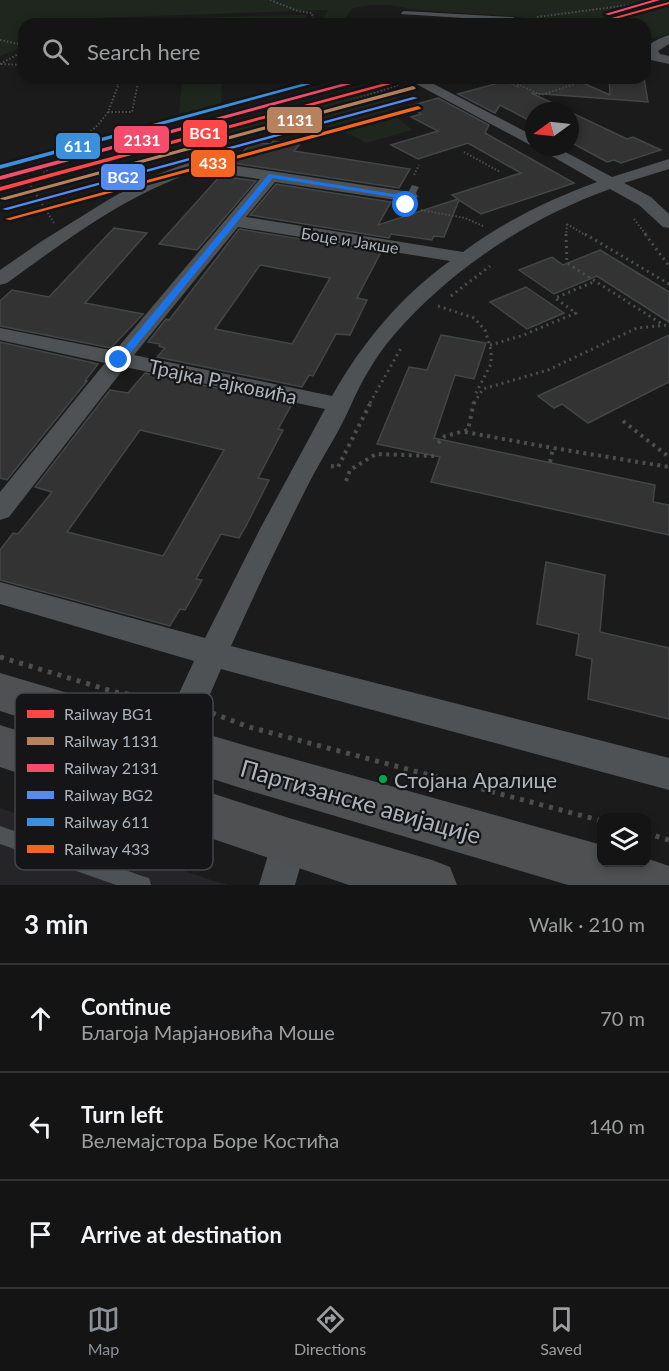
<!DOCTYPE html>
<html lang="en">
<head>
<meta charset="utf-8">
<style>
	:root { --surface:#141414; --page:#212122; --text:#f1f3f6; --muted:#9d9ea0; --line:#333334; --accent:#8c9099 }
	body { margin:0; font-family:Lato,sans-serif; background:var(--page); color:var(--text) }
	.controls { position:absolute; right:18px; bottom:18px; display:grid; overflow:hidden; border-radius:12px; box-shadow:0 3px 9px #0003 }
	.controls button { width:54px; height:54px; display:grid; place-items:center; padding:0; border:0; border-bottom:2px solid var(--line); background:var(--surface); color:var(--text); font:30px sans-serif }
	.compass { position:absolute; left:525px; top:102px; width:54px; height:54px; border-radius:50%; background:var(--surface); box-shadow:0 3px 9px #0003; rotate:255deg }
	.stop { position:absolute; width:18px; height:18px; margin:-14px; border:4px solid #1a73e8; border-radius:50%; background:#fff }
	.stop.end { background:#1a73e8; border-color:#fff; box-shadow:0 2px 6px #0008 }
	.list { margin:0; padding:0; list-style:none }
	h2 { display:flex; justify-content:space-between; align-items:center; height:78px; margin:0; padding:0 24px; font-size:26px }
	h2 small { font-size:20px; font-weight:400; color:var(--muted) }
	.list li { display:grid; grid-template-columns:39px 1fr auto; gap:18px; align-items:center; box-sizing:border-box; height:108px; padding:0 24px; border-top:2px solid var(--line) }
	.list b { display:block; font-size:22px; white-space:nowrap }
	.list p { margin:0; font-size:20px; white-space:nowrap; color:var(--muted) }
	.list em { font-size:20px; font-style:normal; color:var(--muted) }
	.icon { flex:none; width:33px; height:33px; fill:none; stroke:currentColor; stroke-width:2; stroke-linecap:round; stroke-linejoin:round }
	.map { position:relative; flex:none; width:669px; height:885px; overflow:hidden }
	.search { position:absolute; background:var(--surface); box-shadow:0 3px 9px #0003; left:18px; right:18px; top:18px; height:66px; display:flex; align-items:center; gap:15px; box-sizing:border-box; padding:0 21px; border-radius:18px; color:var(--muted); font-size:22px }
	.sheet { height:402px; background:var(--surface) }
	nav { display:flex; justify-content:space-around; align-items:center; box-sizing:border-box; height:84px; border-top:2px solid var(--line); background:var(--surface); font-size:16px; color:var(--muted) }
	nav a { display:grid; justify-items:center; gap:3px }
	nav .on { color:var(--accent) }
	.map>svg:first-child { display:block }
	.built { fill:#252527 }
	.green { fill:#1f261e }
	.building { fill:#333; stroke:#434647; stroke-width:1.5; fill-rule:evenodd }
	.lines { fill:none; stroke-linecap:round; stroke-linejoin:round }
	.path-far3 { stroke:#4b4d4f; stroke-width:2; stroke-dasharray:1.5 2; stroke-linecap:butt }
	.path-far2 { stroke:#4b4d4f; stroke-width:3; stroke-dasharray:2 4; stroke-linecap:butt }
	.path-far1 { stroke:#4b4d4f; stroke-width:4; stroke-dasharray:3 4.5; stroke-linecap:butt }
	.path { stroke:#4b4d4f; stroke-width:5; stroke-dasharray:4 6; stroke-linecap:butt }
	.lane { fill:#4f5254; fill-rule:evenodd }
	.street { fill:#4f5254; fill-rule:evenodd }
	.secondary { fill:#4e5052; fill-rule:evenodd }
	.rail-1-casing { stroke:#151517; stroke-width:5 }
	.rail-2-casing { stroke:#151517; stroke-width:5 }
	.rail-3-casing { stroke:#151517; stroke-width:5 }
	.rail-4-casing { stroke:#151517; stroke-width:5 }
	.rail-5-casing { stroke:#151517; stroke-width:5 }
	.rail-6-casing { stroke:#151517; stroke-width:5 }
	.rail-1 { fill:#ff4646; fill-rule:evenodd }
	.rail-2 { fill:#b6815c; fill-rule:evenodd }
	.rail-3 { fill:#f44d6c; fill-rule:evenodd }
	.rail-4 { fill:#558aef; fill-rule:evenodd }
	.rail-5 { fill:#3a90db; fill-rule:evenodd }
	.rail-6 { fill:#f26522; fill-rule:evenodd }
	.route { fill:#1a73e8 }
	.bus-dot { fill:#00a651; stroke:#151517; stroke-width:2 }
	.labels { text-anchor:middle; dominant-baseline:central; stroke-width:4.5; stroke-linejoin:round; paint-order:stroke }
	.far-street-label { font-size:16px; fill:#acb4bc; stroke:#151517 }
	.street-label { font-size:20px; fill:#acb4bc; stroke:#151517 }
	.near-bus-label { font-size:21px; fill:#acb4bc; stroke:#151517; text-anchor:start }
	.near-street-label { font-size:24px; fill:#acb4bc; stroke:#151517 }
	.key { fill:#151517; stroke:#424549; stroke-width:1.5 }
	.key-label { font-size:16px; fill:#acb4bc }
	.line-badge { stroke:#151517; stroke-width:2 }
	.badge-label { font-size:16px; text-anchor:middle; font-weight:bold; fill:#fff }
</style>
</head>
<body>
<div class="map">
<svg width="669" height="885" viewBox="0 0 669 885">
	<rect width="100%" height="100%" fill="#1b1b1b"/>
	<path class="built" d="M0,808L214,881L229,885H0Z"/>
	<g class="green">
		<path d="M0,0H669V34L645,40V24H541L521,17L408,9C391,3 369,4 351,9L341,24H320L328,10L94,18L80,24H24V47L0,56Z"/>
		<path d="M305,15L307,24H150L152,19Z"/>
		<path d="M222,82L221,112L179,113L182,83Z"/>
		<path d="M381,88L407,104L388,110L412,130L366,143C315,112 285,125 231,138C225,139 219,138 213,139C202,141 197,144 186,141Z"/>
	</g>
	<g class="building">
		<path d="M518,78H572L610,95L609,78H644L648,102L531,93L569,111H534V123L500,105L495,113L458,94L506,81L518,87Z"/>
		<path d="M438,98L489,125L485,133L574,183L481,214L459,200L444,237L434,236L432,240L391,234L389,238L250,215L276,184L391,202L378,225L458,199L452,195L521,173L468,143L418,159L391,145L438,131L411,117L421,114L410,106Z"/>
		<path d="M570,112L627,139L633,137L661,150L621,163L614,160L607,162L570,142Z"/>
		<path d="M273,141L299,145L294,151L410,169L399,188L233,163L252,142L271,144Z"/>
		<path d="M220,176L256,181L197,250L159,244Z"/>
		<path d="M114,228L147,233L85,303L143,314L111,348L0,326V301L12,290L49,297Z"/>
		<path d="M239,229L381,252L357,298L367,300L350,335L336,334L313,376L309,375L302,387L157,357L165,348L159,346L160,344L148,342L166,319L169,320ZM260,265L330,278L292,344L215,329Z"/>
		<path d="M600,250L669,292V322L597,276L554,294L519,270L552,257L563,265Z"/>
		<path d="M526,287L564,313L527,329L490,302Z"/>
		<path d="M441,335L486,343L474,379L455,375L434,438L655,485L653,502L669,505V535L431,482L440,457L377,444L409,367L427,370Z"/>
		<path d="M669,335V382L588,423L562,404L554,408L538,396Z"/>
		<path d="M0,342L98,364L85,381H87L7,480L0,478Z"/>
		<path d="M145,373L292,404L278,429L283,430L258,478L269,480L246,526L239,538L221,534L196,579L202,580L185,610L180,609L170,626L0,580V550L13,533L18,534L52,492L35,487L110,390L128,393ZM140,430L224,450L163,556L67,532Z"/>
		<path d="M546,562L605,575L600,632L669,648V719L588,699L592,659L576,655L579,634L537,624Z"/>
	</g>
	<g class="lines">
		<g class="path-far3">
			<path d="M270,0L298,11L312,13L314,24"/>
			<path d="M537,17L636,4L669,5"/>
			<path d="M0,40L24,45"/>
			<path d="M0,64L24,51"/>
			<path d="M1,64L24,65"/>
			<path d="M104,78L118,84"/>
			<path d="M504,78L541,95L575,84"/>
			<path d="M108,112H132L139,78"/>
			<path d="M248,136L398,85"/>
			<path d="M191,150L218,141L231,142"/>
			<path d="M464,152L500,172"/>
			<path d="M414,175L419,165"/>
			<path d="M0,185H30"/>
			<path d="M421,210L465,218L483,226"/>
			<path d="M634,219L647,236"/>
			<path d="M54,223L30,185L98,125L108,112L121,78"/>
			<path d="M567,224L587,236"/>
			<path d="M566,236L567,224"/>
		</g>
		<g class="path-far2">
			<path d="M566,234L567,263L662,324"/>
			<path d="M585,234L669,284"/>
			<path d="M645,234L669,266"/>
			<path d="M451,296L490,266"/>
			<path d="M438,306L474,318L485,330L491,350V364L476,393"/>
			<path d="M490,345L521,336L576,313L555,298L596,281"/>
			<path d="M370,403L401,348"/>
			<path d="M474,403L483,389L548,370L637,328L669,325"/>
		</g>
		<g class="path-far1">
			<path d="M623,421L669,457"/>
			<path d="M465,432L553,448"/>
			<path d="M438,443L445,436L468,430L474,402"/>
			<path d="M550,462L553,448L669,467"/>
			<path d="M331,466L338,467L371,402"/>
			<path d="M346,481L350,470L376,454L434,456"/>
		</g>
		<g class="path">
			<path d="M0,657L115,692L165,700"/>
			<path d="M212,713L249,727L602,821"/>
			<path d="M646,833L669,840"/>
		</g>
		<g class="lane">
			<path d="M403,11L512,17L530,24H521L511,21L401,14Z"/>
			<path d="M412,185L419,187L409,207H403L402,205Z"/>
			<path d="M0,826L142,876L149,878L151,885H116L0,844Z"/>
		</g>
		<g class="street">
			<path d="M669,35V44L658,51L660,54L669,56V64L651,60L645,50C650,42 660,38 669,35Z"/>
			<path d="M405,78H422L534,136V147Z"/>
			<path d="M536,147H556L612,177L669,159V169L624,183L651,197L669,214V228L663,227L639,205L610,189C527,219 451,269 393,336C376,356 361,382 351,405C340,431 321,459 308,485C281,538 256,591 231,646L669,758V790L221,669L161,807L149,812L137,807L132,795L194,661L0,604V582L205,638L261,527L325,409L125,367L9,517L0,520V492L105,363L0,340V328L115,351L260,179C237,176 214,171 191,173C183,174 174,180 166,183C109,207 57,247 7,283L0,285V270L42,241L108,200L141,181L187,163L224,164L416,193L418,197L410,202L275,182L246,217L463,252C503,222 550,199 597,182ZM238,227L450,261C400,297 362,343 332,396L134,355Z"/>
			<path d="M289,824L302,829L307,842L295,885H259L276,829Z"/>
		</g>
		<g class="secondary">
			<path d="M0,673L247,746L602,845V862H646V858L669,866V885H568L247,790L0,711Z"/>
			<path d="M0,725L289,818L432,860L450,867L457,885H349L0,767Z"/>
		</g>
		<g class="rail-1-casing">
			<g id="rail-1">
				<path d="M669,2V4L597,24H590Z"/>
				<path d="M404,78H413L0,191V187Z"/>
			</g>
		</g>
		<g class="rail-2-casing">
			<path id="rail-2" d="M413,86L416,88L415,89L5,200L0,199L1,198Z"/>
		</g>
		<g class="rail-3-casing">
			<g id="rail-3">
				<path d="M653,0H660L609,15L605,14Z"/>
				<path d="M364,78H373L0,180V176Z"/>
			</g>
		</g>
		<g class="rail-4-casing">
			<path id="rail-4" d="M413,97L418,98L7,210L2,209Z"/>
		</g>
		<g class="rail-5-casing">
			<path id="rail-5" d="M324,78H333L0,169V165Z"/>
		</g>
		<g class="rail-6-casing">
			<path id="rail-6" d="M418,106L421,108L420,109L10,220L5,219Z"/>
		</g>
		<use href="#rail-1" class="rail-1"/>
		<use href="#rail-2" class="rail-2"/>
		<use href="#rail-3" class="rail-3"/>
		<use href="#rail-4" class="rail-4"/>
		<use href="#rail-5" class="rail-5"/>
		<use href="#rail-6" class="rail-6"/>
	</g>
	<path class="route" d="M269,174L413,197L406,207L403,205L406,199L273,178L123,362H116V358Z"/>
	<circle class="bus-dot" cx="383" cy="779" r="5"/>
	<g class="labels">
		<g class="far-street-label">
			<text transform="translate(350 240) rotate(9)">Боце и Јакше</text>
		</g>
		<g class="street-label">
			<text transform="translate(223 381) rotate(12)">Трајка Рајковића</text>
		</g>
		<g class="near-bus-label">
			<text x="394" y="779">Стојана Аралице</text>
		</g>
		<g class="near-street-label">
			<text transform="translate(361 801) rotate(16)">Партизанске авијације</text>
		</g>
	</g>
	<rect x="15" y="693" width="198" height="177" rx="9" class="key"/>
	<rect x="27" y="710" width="27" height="8" fill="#ff4646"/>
	<rect x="27" y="737" width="27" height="8" fill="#b6815c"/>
	<rect x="27" y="764" width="27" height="8" fill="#f44d6c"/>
	<rect x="27" y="791" width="27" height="8" fill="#558aef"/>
	<rect x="27" y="818" width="27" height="8" fill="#3a90db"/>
	<rect x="27" y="845" width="27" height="8" fill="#f26522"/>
	<g class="key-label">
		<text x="64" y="720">Railway BG1</text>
		<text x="64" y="747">Railway 1131</text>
		<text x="64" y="774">Railway 2131</text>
		<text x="64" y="801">Railway BG2</text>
		<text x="64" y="828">Railway 611</text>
		<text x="64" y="855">Railway 433</text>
	</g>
	<g class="line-badge">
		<rect x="266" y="106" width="57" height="28" rx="6" fill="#b6815c"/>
		<rect x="182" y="119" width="46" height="29" rx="6" fill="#ff4646"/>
		<rect x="113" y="125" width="57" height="29" rx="6" fill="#f44d6c"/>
		<rect x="55" y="132" width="46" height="28" rx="6" fill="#3a90db"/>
		<rect x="190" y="149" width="46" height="29" rx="6" fill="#f26522"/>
		<rect x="100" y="163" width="46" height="28" rx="6" fill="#558aef"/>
	</g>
	<g class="badge-label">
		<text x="295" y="126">1131</text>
		<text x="205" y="139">BG1</text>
		<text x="142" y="146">2131</text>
		<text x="78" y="152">611</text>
		<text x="213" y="169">433</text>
		<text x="123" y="183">BG2</text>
	</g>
</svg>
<div class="controls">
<button><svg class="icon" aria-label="layers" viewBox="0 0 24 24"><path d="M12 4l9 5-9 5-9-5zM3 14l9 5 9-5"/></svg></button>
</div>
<svg class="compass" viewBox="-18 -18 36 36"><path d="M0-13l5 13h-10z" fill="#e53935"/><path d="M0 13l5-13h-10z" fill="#9d9ea0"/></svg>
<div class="stop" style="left:406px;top:205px"></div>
<div class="stop end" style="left:119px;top:360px"></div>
<div class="search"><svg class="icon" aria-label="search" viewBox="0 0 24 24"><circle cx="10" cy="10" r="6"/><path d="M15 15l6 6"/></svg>Search here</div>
</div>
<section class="sheet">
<h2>3 min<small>Walk · 210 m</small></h2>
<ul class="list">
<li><svg class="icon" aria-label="ahead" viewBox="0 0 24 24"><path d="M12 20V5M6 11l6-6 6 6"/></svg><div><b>Continue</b><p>Благоја Марјановића Моше</p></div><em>70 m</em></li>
<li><svg class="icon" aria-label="left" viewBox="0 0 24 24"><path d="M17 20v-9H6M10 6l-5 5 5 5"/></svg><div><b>Turn left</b><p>Велемајстора Боре Костића</p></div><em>140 m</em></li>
<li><svg class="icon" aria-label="arrive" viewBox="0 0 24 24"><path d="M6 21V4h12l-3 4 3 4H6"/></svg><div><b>Arrive at destination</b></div></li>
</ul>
</section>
<nav>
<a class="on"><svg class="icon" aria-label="map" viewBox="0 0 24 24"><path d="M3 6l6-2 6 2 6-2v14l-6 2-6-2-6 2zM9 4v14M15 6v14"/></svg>Map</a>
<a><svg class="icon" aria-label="directions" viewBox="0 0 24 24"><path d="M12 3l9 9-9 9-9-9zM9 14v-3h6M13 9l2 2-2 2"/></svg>Directions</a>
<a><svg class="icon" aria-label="saved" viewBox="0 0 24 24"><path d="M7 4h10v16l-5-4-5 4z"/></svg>Saved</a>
</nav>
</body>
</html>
